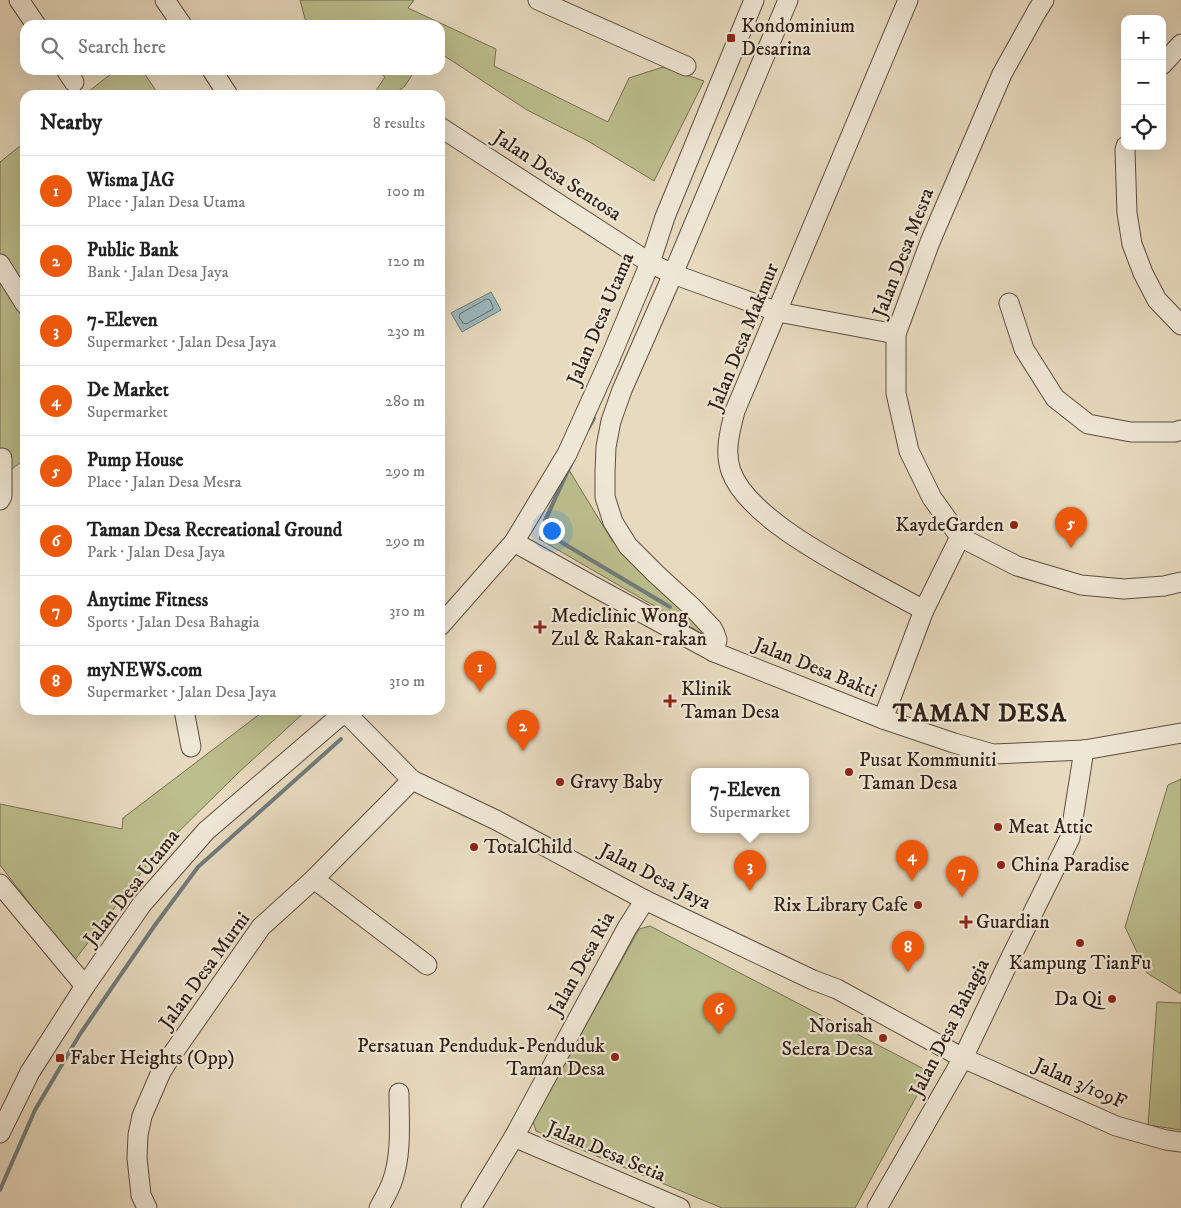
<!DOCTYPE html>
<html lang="en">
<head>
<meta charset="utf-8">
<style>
	:root { --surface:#fff; --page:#f6f6f6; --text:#222; --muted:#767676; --line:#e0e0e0; --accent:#ea580c }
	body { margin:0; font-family:"IM FELL DW Pica",serif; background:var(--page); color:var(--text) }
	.controls { position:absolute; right:15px; top:15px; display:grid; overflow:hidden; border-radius:10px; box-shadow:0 5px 20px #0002 }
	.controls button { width:45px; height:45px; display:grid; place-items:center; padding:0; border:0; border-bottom:1px solid var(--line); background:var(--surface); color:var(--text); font:25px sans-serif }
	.you { position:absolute; left:551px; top:530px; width:18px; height:18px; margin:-12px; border:4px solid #fff; border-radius:50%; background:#1a73e8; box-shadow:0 0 0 8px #1a73e833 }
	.badge { display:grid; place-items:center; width:32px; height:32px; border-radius:50%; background:var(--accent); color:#fff; font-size:16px; font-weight:700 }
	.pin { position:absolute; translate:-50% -41px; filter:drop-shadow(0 1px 2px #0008) }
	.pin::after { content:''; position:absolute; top:26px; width:18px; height:15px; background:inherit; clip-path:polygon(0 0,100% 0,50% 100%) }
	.popup { position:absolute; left:691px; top:768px; width:118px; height:65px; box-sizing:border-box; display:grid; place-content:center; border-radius:10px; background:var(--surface); filter:drop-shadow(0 1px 4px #0005); font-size:16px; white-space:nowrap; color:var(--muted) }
	.popup b { font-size:19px; color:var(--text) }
	.popup::after { content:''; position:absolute; left:50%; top:100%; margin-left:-10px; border:10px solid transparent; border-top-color:var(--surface) }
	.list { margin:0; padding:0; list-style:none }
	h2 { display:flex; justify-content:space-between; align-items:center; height:65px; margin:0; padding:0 20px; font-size:21px }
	h2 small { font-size:16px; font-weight:400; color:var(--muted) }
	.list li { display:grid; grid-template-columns:32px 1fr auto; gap:15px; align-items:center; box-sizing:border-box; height:70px; padding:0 20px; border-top:1px solid var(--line) }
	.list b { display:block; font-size:19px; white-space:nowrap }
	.list p { margin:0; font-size:16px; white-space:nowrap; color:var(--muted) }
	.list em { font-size:16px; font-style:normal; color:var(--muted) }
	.icon { flex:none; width:28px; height:28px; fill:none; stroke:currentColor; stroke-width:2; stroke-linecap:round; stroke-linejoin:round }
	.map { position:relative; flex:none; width:1181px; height:1208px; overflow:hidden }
	.search { position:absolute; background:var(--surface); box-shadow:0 5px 20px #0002; left:20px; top:20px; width:425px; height:55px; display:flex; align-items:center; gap:12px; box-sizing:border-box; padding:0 18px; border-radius:15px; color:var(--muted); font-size:19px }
	.panel { position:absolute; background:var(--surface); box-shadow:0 5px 20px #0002; left:20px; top:90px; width:425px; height:625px; border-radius:15px }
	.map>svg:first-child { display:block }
	.green { fill:#bcbe8d; stroke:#766f53 }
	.water { fill:#9bb8bc; stroke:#707b7b }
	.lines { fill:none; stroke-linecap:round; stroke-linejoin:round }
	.shore { stroke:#666c6a; stroke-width:1 }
	.stream { stroke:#707b7b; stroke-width:4 }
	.minor-casing { stroke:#5e4e42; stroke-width:21 }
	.minor { stroke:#efe7d5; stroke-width:19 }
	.poi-dot { fill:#8f2418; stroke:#efe7d5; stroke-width:2 }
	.labels { text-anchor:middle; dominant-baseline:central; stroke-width:4.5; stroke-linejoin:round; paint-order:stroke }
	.poi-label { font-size:20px; fill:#302019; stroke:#efe7d5; text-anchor:start }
	.street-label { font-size:20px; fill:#302019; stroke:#efe7d5 }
	.district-label { font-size:25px; font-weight:bold; letter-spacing:1px; fill:#302019; stroke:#efe7d5 }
</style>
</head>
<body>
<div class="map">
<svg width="1181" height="1208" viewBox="0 0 1181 1208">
	<rect width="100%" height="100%" fill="#e7dabe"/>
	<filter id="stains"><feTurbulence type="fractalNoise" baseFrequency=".004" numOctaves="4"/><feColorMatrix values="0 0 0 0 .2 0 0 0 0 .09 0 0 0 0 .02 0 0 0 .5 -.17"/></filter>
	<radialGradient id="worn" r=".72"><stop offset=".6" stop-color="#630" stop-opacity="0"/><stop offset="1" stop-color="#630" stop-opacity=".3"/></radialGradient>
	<g class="green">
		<path d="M300,0H414L408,8L496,49L494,66L608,122L629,78L663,67L704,81L654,181L588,141L527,110L440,53V25H313L305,19Z"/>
		<path d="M116,70H142L159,95H84Z"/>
		<path d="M376,70H415L405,86L393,95H373L385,77Z"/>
		<path d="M25,142V459L0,478V162Z"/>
		<path d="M569,470L613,542L713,640L539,539Z"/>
		<path d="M265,710H307L238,773L154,856L74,961L0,865V804L122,829L123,818Z"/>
		<path d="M1181,779V994L1147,973L1125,927L1168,785Z"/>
		<path d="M650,926L922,1068L926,1079L855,1208H722L536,1131L533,1121L639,929Z"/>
		<path d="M1157,1002L1181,1003V1130L1148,1125Z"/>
	</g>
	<path class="water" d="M491,292L501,310L462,332L451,313Z"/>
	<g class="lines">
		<path class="shore" d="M487,299L490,300L493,307V309L466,324L463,323L459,317L460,314Z"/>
		<g class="stream">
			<path d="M588,429L594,418"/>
			<path d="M573,460L545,520L551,536L670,607"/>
			<path d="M0,1190L35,1110L80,1034L155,925L198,867L341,739"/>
		</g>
		<g class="minor-casing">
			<g id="minor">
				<path d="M19,0L36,25"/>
				<path d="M165,0L182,25"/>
				<path d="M538,0L686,66"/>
				<path d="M908,0L735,411C730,430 724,452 731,471C746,514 825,556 863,577C883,588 903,599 924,610"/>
				<path d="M1044,0L1037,11L1002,74L930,242L896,334V393L909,451L932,498L960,537L1017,566L1081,585L1124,589L1164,586L1181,582"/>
				<path d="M1162,65L1181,44"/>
				<path d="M66,70L74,82"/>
				<path d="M212,70L228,95"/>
				<path d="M440,127L650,263L673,274L778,312L896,334"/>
				<path d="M1126,146L1125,150L1127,213L1132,244L1143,273L1157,300L1181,325"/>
				<path d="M0,264L25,304"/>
				<path d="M1009,303L1024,349L1055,398L1088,424L1131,432H1175L1181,430"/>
				<path d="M0,500L2,496V458"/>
				<path d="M514,542L593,586L714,652L883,719L954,743L993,754L1084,750L1181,733"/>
				<path d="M440,626L514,542L567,454L609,361L650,263L665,217L754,0"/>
				<path d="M714,652L717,640L715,634L712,628L692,607L656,574L628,546L613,522L605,497V472L606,447L611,421L622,390L673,274L788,0"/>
				<path d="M184,710L191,747"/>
				<path d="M345,712L412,780L496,820L645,900L813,980L837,989L963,1058L1116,1126L1166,1140L1181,1142"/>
				<path d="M883,719L924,610L960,537"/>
				<path d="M314,879L427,965"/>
				<path d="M0,884L85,986"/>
				<path d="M0,1133L30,1072L85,986L142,904L206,831L347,710"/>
				<path d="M514,1137L680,1208"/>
				<path d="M147,1208L141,1195L137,1158L138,1135L142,1116L161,1072L171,1056L261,927L314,879L412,780"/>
				<path d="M379,1208C384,1199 390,1189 393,1179C402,1152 399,1121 399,1093"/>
				<path d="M471,1208L514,1137L627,928L645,900"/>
				<path d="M877,1208L963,1058L1012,955L1070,838L1084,750"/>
			</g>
		</g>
		<use href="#minor" class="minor"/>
	</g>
	<g class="poi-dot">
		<rect x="726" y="33" width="10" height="10" rx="2.5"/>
		<circle cx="1014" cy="525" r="5"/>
		<path d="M537.5 619.5h5v5h5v5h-5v5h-5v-5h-5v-5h5z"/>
		<path d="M667.5 693.5h5v5h5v5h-5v5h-5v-5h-5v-5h5z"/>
		<circle cx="849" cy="772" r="5"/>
		<circle cx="560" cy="782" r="5"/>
		<circle cx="998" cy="827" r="5"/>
		<circle cx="474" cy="847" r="5"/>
		<circle cx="1001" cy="865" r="5"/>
		<circle cx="918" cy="905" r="5"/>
		<path d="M963.5 914.5h5v5h5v5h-5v5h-5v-5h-5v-5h5z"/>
		<circle cx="1080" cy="943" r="5"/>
		<circle cx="1112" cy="999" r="5"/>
		<circle cx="883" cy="1038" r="5"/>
		<circle cx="615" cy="1057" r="5"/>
		<rect x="55" y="1053" width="10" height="10" rx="2.5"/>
	</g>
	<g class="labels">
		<g class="poi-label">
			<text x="741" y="26">Kondominium<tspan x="741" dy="23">Desarina</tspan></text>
			<text x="1004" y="525" text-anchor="end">KaydeGarden</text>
			<text x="551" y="616">Mediclinic Wong<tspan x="551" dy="23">Zul &amp; Rakan-rakan</tspan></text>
			<text x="681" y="689">Klinik<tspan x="681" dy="23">Taman Desa</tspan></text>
			<text x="859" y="760">Pusat Kommuniti<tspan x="859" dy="23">Taman Desa</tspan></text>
			<text x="570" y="782">Gravy Baby</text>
			<text x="1008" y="827">Meat Attic</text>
			<text x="484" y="847">TotalChild</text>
			<text x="1011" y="865">China Paradise</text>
			<text x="908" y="905" text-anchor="end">Rix Library Cafe</text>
			<text x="976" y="922">Guardian</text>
			<text x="1080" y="963" text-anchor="middle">Kampung TianFu</text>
			<text x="1102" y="999" text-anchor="end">Da Qi</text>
			<text x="873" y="1026" text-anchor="end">Norisah<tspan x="873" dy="23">Selera Desa</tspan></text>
			<text x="605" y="1046" text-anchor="end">Persatuan Penduduk-Penduduk<tspan x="605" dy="23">Taman Desa</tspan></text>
			<text x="70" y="1058">Faber Heights (Opp)</text>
		</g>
		<g class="street-label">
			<text transform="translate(557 176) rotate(33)">Jalan Desa Sentosa</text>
			<text transform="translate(904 253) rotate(-69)">Jalan Desa Mesra</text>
			<text transform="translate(601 319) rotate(-67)">Jalan Desa Utama</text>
			<text transform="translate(744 337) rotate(-68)">Jalan Desa Makmur</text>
			<text transform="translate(815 668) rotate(22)">Jalan Desa Bakti</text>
			<text transform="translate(655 877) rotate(27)">Jalan Desa Jaya</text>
			<text transform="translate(132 888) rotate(-52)">Jalan Desa Utama</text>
			<text transform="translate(582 964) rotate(-61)">Jalan Desa Ria</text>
			<text transform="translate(205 971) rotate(-54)">Jalan Desa Murni</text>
			<text transform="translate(950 1028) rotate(-63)">Jalan Desa Bahagia</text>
			<text transform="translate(1080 1084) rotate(24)">Jalan 3/109F</text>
			<text transform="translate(606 1152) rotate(23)">Jalan Desa Setia</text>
		</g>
		<g class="district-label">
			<text x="980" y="713">TAMAN DESA</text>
		</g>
	</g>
	<rect width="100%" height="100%" filter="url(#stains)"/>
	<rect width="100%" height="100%" fill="url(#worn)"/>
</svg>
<div class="controls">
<button>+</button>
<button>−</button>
<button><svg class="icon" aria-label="locate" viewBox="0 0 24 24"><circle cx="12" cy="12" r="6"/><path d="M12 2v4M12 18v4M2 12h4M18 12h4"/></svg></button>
</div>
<div class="you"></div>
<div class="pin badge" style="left:480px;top:692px">1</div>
<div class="pin badge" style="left:523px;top:751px">2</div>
<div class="pin badge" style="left:750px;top:891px">3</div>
<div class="popup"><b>7-Eleven</b>Supermarket</div>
<div class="pin badge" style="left:912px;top:881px">4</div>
<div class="pin badge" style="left:1071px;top:548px">5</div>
<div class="pin badge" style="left:719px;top:1034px">6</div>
<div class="pin badge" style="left:962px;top:897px">7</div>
<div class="pin badge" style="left:908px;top:972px">8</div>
<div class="search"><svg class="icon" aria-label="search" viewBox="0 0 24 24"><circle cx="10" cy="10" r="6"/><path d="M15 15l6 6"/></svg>Search here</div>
<section class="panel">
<h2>Nearby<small>8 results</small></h2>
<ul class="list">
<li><span class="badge">1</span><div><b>Wisma JAG</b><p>Place · Jalan Desa Utama</p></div><em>100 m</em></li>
<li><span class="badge">2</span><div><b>Public Bank</b><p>Bank · Jalan Desa Jaya</p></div><em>120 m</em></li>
<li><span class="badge">3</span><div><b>7-Eleven</b><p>Supermarket · Jalan Desa Jaya</p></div><em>230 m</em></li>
<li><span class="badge">4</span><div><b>De Market</b><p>Supermarket</p></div><em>280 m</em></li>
<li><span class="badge">5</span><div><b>Pump House</b><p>Place · Jalan Desa Mesra</p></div><em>290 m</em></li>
<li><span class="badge">6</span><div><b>Taman Desa Recreational Ground</b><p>Park · Jalan Desa Jaya</p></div><em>290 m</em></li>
<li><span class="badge">7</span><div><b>Anytime Fitness</b><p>Sports · Jalan Desa Bahagia</p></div><em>310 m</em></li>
<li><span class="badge">8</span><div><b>myNEWS.com</b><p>Supermarket · Jalan Desa Jaya</p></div><em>310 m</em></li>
</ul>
</section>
</div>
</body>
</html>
